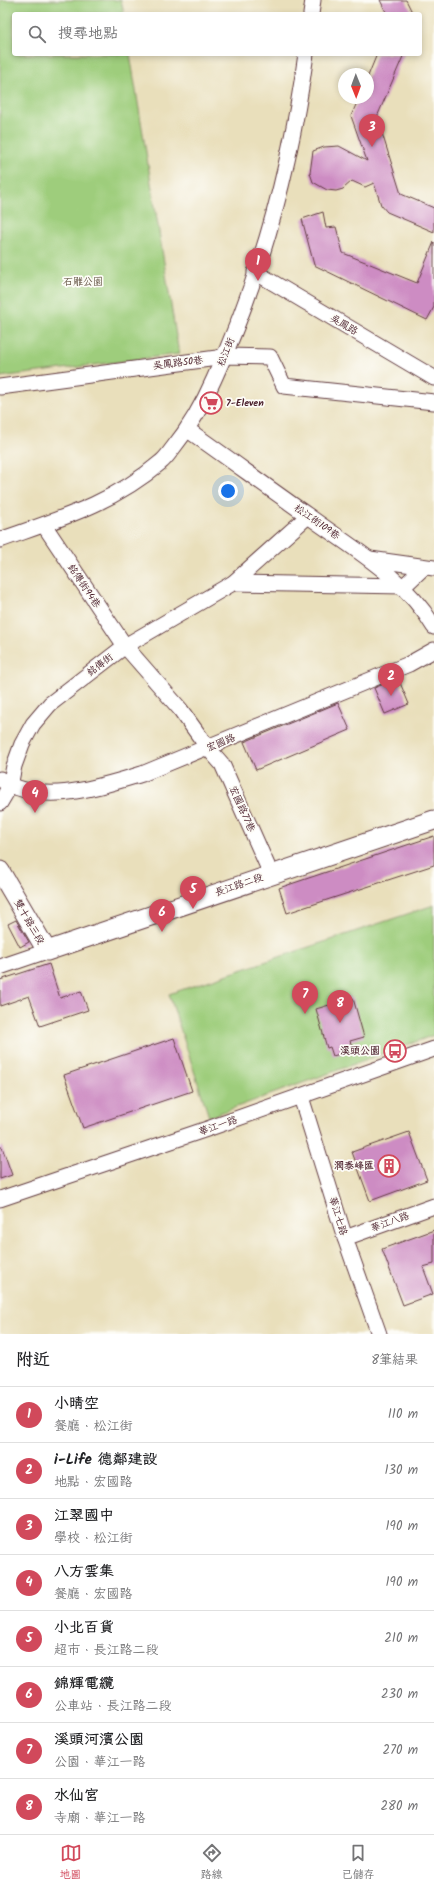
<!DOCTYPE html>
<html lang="zh-TW">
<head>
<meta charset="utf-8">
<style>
	:root { --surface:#fff; --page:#f6f6f6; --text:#202124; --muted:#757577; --line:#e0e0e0; --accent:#d1495b }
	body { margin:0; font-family:Kalam,"LXGW WenKai TC",sans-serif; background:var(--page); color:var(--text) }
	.compass { position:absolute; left:338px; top:68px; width:36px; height:36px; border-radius:50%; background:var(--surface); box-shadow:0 2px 6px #0003; rotate:179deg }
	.you { position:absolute; left:228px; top:491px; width:14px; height:14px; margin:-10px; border:3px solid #fff; border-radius:50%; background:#1a73e8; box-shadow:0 0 0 6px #1a73e833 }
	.badge { display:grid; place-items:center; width:26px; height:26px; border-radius:50%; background:var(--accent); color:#fff; font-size:13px; font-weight:700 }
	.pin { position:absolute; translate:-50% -33px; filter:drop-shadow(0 1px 2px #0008) }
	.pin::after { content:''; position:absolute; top:21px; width:14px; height:12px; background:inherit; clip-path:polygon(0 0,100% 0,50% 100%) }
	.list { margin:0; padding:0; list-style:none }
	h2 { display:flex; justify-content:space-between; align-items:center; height:52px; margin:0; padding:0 16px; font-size:17px }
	h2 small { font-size:13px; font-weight:400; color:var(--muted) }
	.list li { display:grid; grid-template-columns:26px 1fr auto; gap:12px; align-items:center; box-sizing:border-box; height:56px; padding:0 16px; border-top:1px solid var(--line) }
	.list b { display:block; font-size:15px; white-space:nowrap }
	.list p { margin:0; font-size:13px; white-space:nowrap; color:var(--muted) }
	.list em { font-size:13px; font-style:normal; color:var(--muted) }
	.icon { flex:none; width:22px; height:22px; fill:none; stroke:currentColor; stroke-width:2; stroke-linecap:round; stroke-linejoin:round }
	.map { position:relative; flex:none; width:434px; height:1334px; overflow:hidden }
	.search { position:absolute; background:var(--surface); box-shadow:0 2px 6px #0003; left:12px; right:12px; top:12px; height:44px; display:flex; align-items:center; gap:10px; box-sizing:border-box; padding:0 14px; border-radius:4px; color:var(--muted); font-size:15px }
	.sheet { height:500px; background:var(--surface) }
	nav { display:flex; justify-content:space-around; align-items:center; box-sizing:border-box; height:56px; border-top:1px solid var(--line); background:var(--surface); font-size:11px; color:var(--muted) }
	nav a { display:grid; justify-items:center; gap:2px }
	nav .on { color:var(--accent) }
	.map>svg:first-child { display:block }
	.green { fill:#9ecd7b; stroke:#747653 }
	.building { fill:#cd8cc3 }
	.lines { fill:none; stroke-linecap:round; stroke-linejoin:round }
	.minor-casing { stroke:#623c41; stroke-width:17 }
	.tertiary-casing { stroke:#623c41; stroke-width:21 }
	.minor { stroke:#fff; stroke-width:15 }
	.tertiary { stroke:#fff; stroke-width:19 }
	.labels { text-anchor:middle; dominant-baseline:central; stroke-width:3.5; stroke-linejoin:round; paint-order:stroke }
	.park-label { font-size:10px; fill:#635343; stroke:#fdfcf7 }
	.street-label { font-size:10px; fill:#4a1f2b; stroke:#fdfcf7 }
	.poi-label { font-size:10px; font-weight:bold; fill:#4a1f2b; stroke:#fdfcf7; text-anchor:end }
</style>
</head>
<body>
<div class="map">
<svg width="434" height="1334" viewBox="0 0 434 1334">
	<rect width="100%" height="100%" fill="#fdfcf7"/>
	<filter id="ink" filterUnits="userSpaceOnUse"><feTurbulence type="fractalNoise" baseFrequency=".025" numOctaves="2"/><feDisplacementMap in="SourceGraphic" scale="8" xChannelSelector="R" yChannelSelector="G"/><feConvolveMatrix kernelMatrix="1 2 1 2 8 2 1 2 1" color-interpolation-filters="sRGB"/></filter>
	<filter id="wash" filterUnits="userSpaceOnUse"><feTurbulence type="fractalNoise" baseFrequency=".012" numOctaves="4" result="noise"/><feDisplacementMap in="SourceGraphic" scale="16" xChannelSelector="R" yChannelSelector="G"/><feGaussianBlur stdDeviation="0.9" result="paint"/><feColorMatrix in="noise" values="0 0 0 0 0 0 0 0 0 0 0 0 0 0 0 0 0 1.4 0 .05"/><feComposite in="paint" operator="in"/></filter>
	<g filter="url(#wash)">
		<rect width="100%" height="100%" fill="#e9dfbb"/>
		<g class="green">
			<path d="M0,0H121L124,14H14V54H130L179,354L0,377Z"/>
			<path d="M434,905V1035L209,1117L169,994Z"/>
		</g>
		<g id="blocks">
			<g class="building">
				<path d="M380,0H406L413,14H387Z"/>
				<path d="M377,54H404L377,117L401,194L434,208V232L387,212L381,205L374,183L365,187L352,181L343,189L336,191L327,190L313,182L310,173L313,151L324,147L339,146L367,161L351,116L359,98H368V76Z"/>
				<path d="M323,212L326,228L336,227L343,253L417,283L434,242V307L427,320L314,265L302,219Z"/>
				<path d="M398,678L409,704L385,714L374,688Z"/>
				<path d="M338,703L350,730L256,770L244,742Z"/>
				<path d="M434,836V865L287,913L279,888Z"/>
				<path d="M16,920L29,942L20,947L8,924Z"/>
				<path d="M49,964L60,998L81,991L88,1010L40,1026L29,996L0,1006V980Z"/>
				<path d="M350,996V999L353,998L364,1037L350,1041L353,1050L333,1056L330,1047L327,1048L316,1009L339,1002V1000Z"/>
				<path d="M174,1038L192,1091L83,1128L64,1075Z"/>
				<path d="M409,1132L427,1180L370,1201L352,1152Z"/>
				<path d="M0,1147H2L12,1175L0,1179Z"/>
				<path d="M434,1230V1264L423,1267L433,1294L403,1305L382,1249Z"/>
			</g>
		</g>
	</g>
	<g filter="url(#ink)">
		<use href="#blocks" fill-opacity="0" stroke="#623c41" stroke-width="1"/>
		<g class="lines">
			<g class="minor-casing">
				<g id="minor">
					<path d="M311,14L313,0"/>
					<path d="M255,272L434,378"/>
					<path d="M0,387L217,358L224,356L270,357L284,386L434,402"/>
					<path d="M188,430C228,458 267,487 307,515C352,548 405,577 434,627"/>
					<path d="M44,525L125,646L180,709L208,748L222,764L271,874"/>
					<path d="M0,540C59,519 112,504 161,462C166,458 169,453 173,448C190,427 203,404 214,379C261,277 291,165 306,54"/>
					<path d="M370,559L434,568"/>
					<path d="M233,583L404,586L423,568"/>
					<path d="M0,779C42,807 98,787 142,774L409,664L434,650"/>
					<path d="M0,803L10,786L14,766L22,744L33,724L50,704L125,646L233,583L308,516"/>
					<path d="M0,967L47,951"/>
					<path d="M301,1097L345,1238L379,1334"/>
					<path d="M0,1199L210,1128L434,1049"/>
					<path d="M345,1238L434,1206"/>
				</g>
			</g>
			<g class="tertiary-casing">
				<path id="tertiary" d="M0,871L47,951L434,820"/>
			</g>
			<use href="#minor" class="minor"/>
			<use href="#tertiary" class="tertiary"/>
		</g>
	</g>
	<defs>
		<g id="supermarket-ring" transform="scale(1.15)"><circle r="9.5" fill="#fdfcf7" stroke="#d1495b" stroke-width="1.5"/><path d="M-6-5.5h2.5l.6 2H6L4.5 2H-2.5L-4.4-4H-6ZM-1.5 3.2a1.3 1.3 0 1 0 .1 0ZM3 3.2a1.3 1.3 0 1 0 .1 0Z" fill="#d1495b"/></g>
		<g id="bus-ring" transform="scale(1.15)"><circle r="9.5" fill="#fdfcf7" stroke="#d1495b" stroke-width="1.5"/><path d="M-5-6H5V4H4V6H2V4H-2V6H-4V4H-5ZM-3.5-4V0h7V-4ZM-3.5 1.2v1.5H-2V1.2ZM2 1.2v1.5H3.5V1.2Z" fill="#d1495b"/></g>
		<g id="building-ring" transform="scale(1.15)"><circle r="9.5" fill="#fdfcf7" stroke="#d1495b" stroke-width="1.5"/><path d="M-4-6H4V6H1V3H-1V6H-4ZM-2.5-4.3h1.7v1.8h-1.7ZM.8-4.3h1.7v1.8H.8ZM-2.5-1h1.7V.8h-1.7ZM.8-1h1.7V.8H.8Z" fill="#d1495b"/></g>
	</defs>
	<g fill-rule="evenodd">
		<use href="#supermarket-ring" x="211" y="403"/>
		<use href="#bus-ring" x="395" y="1051"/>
		<use href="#building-ring" x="389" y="1166"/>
	</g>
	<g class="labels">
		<g class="park-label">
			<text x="83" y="282">石雕公園</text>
		</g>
		<g class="street-label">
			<text transform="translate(344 325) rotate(30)">吳鳳路</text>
			<text transform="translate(226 352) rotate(-68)">松江街</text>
			<text transform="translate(178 363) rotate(-7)">吳鳳路50巷</text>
			<text transform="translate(317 522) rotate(35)">松江街109巷</text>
			<text transform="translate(84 586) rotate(56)">銘傳街94巷</text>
			<text transform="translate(100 665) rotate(-38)">銘傳街</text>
			<text transform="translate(221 743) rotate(-23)">宏國路</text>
			<text transform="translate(242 809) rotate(66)">宏國路77巷</text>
			<text transform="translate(239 885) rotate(-19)">長江路二段</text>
			<text transform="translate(29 922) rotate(60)">雙十路三段</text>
			<text transform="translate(218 1126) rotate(-19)">華江一路</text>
			<text transform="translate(338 1216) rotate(73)">華江七路</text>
			<text transform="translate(390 1222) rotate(-20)">華江八路</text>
		</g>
		<g class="poi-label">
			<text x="226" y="403" text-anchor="start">7-Eleven</text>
			<text x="380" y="1051">溪頭公園</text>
			<text x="374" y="1166">潤泰峰匯</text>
		</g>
	</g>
</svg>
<svg class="compass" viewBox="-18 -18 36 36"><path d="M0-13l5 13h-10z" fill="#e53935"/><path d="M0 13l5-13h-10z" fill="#757577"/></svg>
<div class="you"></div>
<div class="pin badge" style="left:258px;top:281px">1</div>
<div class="pin badge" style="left:391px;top:696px">2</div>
<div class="pin badge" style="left:372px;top:147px">3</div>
<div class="pin badge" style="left:35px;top:813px">4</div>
<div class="pin badge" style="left:193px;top:909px">5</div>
<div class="pin badge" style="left:162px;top:932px">6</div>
<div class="pin badge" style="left:305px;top:1014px">7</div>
<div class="pin badge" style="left:340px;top:1023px">8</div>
<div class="search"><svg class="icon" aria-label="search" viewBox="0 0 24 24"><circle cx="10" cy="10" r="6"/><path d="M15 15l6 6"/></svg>搜尋地點</div>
</div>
<section class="sheet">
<h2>附近<small>8筆結果</small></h2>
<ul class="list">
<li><span class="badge">1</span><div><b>小晴空</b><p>餐廳 · 松江街</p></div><em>110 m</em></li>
<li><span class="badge">2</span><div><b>i-Life 德鄰建設</b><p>地點 · 宏國路</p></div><em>130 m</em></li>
<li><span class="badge">3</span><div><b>江翠國中</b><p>學校 · 松江街</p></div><em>190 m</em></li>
<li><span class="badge">4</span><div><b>八方雲集</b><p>餐廳 · 宏國路</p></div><em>190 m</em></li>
<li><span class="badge">5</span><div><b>小北百貨</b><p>超市 · 長江路二段</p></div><em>210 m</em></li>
<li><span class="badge">6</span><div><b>錦輝電纜</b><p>公車站 · 長江路二段</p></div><em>230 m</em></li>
<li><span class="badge">7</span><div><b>溪頭河濱公園</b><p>公園 · 華江一路</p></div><em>270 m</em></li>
<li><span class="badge">8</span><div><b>水仙宮</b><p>寺廟 · 華江一路</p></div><em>280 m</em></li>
</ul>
</section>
<nav>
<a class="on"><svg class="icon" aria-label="map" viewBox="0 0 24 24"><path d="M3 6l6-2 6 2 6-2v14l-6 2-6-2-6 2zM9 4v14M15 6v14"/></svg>地圖</a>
<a><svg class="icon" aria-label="directions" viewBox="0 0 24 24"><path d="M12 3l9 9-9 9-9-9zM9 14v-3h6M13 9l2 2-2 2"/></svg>路線</a>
<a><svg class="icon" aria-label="saved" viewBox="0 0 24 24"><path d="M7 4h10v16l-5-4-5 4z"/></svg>已儲存</a>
</nav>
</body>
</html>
